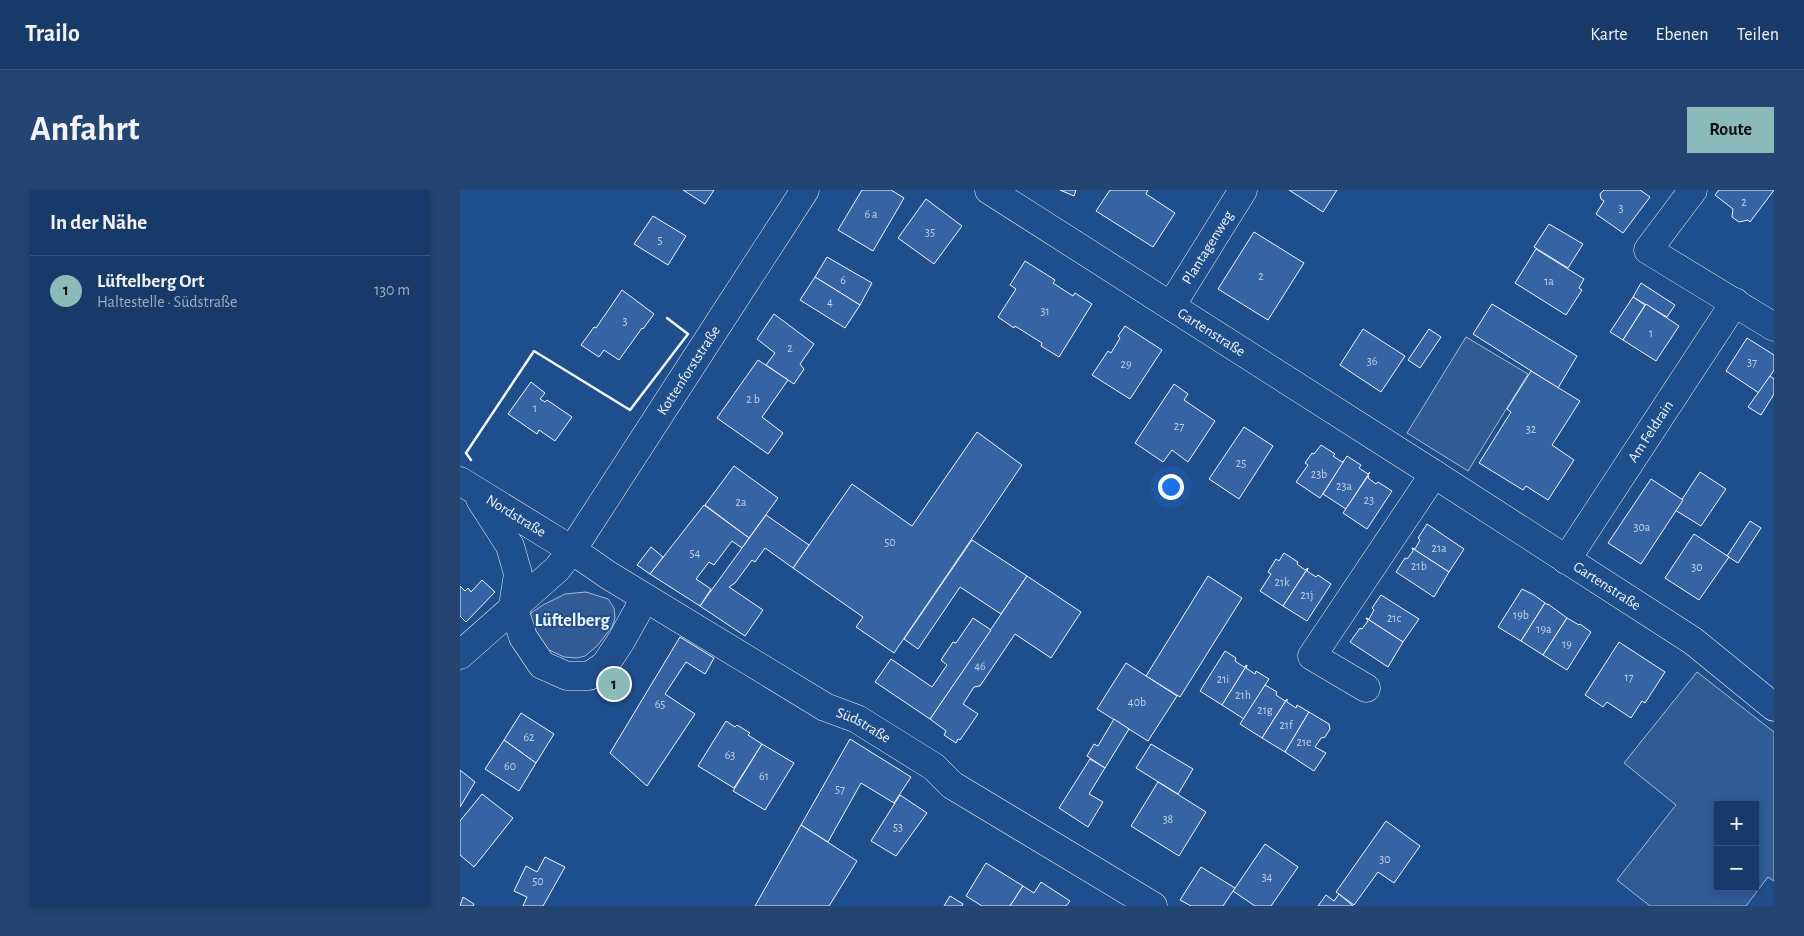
<!DOCTYPE html>
<html lang="de">
<head>
<meta charset="utf-8">
<style>
	:root { --surface:#173a69; --page:#244571; --text:#f1f3f6; --muted:#9eadc0; --line:#36547d; --accent:#8bbbb9 }
	body { margin:0; font-family:"Alegreya Sans",sans-serif; background:var(--page); color:var(--text) }
	.controls { position:absolute; right:15px; bottom:15px; display:grid; overflow:hidden; border-radius:0px; box-shadow:0 2px 8px #0003 }
	.controls button { width:45px; height:45px; display:grid; place-items:center; padding:0; border:0; border-bottom:1px solid var(--line); background:var(--surface); color:var(--text); font:25px sans-serif }
	.you { position:absolute; left:710px; top:296px; width:18px; height:18px; margin:-12px; border:4px solid #fff; border-radius:50%; background:#1a73e8; box-shadow:0 0 0 8px #1a73e833 }
	.badge { display:grid; place-items:center; width:32px; height:32px; border-radius:50%; background:var(--accent); color:#111; font-size:16px; font-weight:700 }
	.pin { position:absolute; translate:-50% -50%; border:2px solid #fff; box-shadow:0 1px 5px #0006 }
	.list { margin:0; padding:0; list-style:none }
	h2 { display:flex; justify-content:space-between; align-items:center; height:65px; margin:0; padding:0 20px; font-size:21px }
	h2 small { font-size:16px; font-weight:400; color:var(--muted) }
	.list li { display:grid; grid-template-columns:32px 1fr auto; gap:15px; align-items:center; box-sizing:border-box; height:70px; padding:0 20px; border-top:1px solid var(--line) }
	.list b { display:block; font-size:19px; white-space:nowrap }
	.list p { margin:0; font-size:16px; white-space:nowrap; color:var(--muted) }
	.list em { font-size:16px; font-style:normal; color:var(--muted) }
	.map { position:relative; flex:none; width:1314px; height:716px; overflow:hidden; border-radius:0px }
	header { display:flex; align-items:center; gap:30px; box-sizing:border-box; height:70px; padding:0 25px; background:var(--surface); border-bottom:1px solid var(--line) }
	header strong { font-size:24px }
	nav { display:flex; gap:28px; margin-inline-start:auto; font-size:18px }
	.intro { display:flex; align-items:center; justify-content:space-between; box-sizing:border-box; height:120px; padding:0 30px }
	h1 { margin:0; font-size:35px }
	.button { padding:12px 22px; border-radius:0px; background:var(--accent); color:#111; font-size:18px; font-weight:700 }
	main { display:flex; gap:30px; padding:0 30px }
	aside { flex:1; background:var(--surface); border-radius:0px; box-shadow:0 2px 8px #0003 }
	.map>svg:first-child { display:block }
	.built { fill:#305b95; stroke:#a8bbd7; fill-rule:evenodd }
	.building { fill:#3563a3; stroke:#f2f6ff }
	.lines { fill:none; stroke-linecap:round; stroke-linejoin:round }
	.minor-casing { stroke:#f2f6ff; stroke-width:29 }
	.minor { stroke:#1f4e8c; stroke-width:28 }
	.wall { stroke:#f2f6ff; stroke-width:2.5 }
	.labels { text-anchor:middle; dominant-baseline:central; stroke-width:4; stroke-linejoin:round; paint-order:stroke }
	.number-label { font-size:12px; fill:#c3d1e8 }
	.street-label { font-size:15px; fill:#f2f6ff; stroke:#1f4e8c }
	.quarter-label { font-size:18px; font-weight:bold; fill:#f2f6ff; stroke:#1f4e8c }
</style>
</head>
<body>
<header>
<strong>Trailo</strong>
<nav><a>Karte</a><a>Ebenen</a><a>Teilen</a></nav>
</header>
<div class="intro"><h1>Anfahrt</h1><a class="button">Route</a></div>
<main>
<aside>
<h2>In der Nähe<small></small></h2>
<ul class="list">
<li><span class="badge">1</span><div><b>Lüftelberg Ort</b><p>Haltestelle · Südstraße</p></div><em>130 m</em></li>
</ul>
</aside>
<div class="map">
<svg width="1314" height="716" viewBox="0 0 1314 716">
	<rect width="100%" height="100%" fill="#1f4e8c"/>
	<g class="built">
		<path d="M1006,147L1068,184L1008,281L947,243Z"/>
		<path d="M126,402L148,409L154,418L155,428L152,437L137,456L125,466L117,468L104,467L85,458L70,434L71,423L83,415L105,404Z"/>
		<path d="M1237,482L1314,542V691L1308,687L1286,716H1190L1157,690L1216,615L1164,573ZM1258,615H1295V697H1258Z"/>
	</g>
	<g class="building">
		<path d="M223,0H254L245,14Z"/>
		<path d="M402,0H431L444,8L413,61L378,40Z"/>
		<path d="M600,0H616L614,6Z"/>
		<path d="M650,0H688L686,4L715,23L693,57L636,21Z"/>
		<path d="M829,0H877L863,22Z"/>
		<path d="M1144,0H1180L1190,7L1163,43L1136,24L1144,11L1141,9L1140,4Z"/>
		<path d="M1259,0H1314L1290,32L1288,30L1279,32L1272,27L1273,19L1255,5Z"/>
		<path d="M466,9L502,36L474,74L438,48Z"/>
		<path d="M193,26L226,46L208,75L174,54Z"/>
		<path d="M1089,34L1123,54L1108,78L1074,57Z"/>
		<path d="M794,42L844,73L808,130L758,99Z"/>
		<path d="M1076,59L1124,89L1119,98L1122,100L1106,125L1055,93Z"/>
		<path d="M367,67L412,93L400,115L355,87Z"/>
		<path d="M565,71L595,90L593,93L613,106L615,103L632,114L599,167L581,156L582,153L555,136L554,138L538,127L556,99L550,95Z"/>
		<path d="M355,87L400,115L385,138L340,110Z"/>
		<path d="M1181,93L1215,115L1207,127L1173,107Z"/>
		<path d="M162,100L194,124L183,139L182,138L159,170L144,160L139,167L121,155L134,137L136,138Z"/>
		<path d="M1173,107L1185,115L1163,150L1150,142Z"/>
		<path d="M1032,114L1117,166L1098,198L1013,144Z"/>
		<path d="M1186,114L1219,136L1196,171L1163,150Z"/>
		<path d="M314,124L354,154L340,174L344,179L334,194L306,175L315,163L297,149Z"/>
		<path d="M665,136L702,160L670,209L632,185L648,161L651,163L660,148L658,146Z"/>
		<path d="M903,139L945,166L921,202L880,175Z"/>
		<path d="M969,139L981,147L960,178L948,170Z"/>
		<path d="M1287,148L1314,165V180L1299,203L1266,181Z"/>
		<path d="M298,170L328,190L302,227L323,243L308,264L257,228Z"/>
		<path d="M1071,181L1120,211L1092,255L1114,270L1088,310L1066,296L1063,300L1019,273L1051,222L1047,219Z"/>
		<path d="M1310,186L1314,189V204L1301,225L1288,217Z"/>
		<path d="M71,192L85,203L80,209L85,212L87,210L112,227L95,251L79,240L77,244L48,224Z"/>
		<path d="M714,194L728,204L724,210L755,231L728,272L712,260L703,272L675,253Z"/>
		<path d="M784,237L813,256L779,309L749,289Z"/>
		<path d="M517,242L562,275L434,463L396,437L403,427L333,378L392,294L452,336Z"/>
		<path d="M861,255L875,264L873,266L882,272L885,270L860,308L836,292L848,275L845,273L852,263L854,264Z"/>
		<path d="M887,266L901,275L899,278L908,284L910,282L886,319L863,304Z"/>
		<path d="M274,276L318,308L289,348L245,315Z"/>
		<path d="M1240,282L1266,299L1241,336L1215,320Z"/>
		<path d="M908,286H909L908,288L916,294L918,292L932,301L907,339L883,323Z"/>
		<path d="M1191,289L1223,310L1181,374L1148,353Z"/>
		<path d="M244,315L289,348L282,358L272,351L254,375L249,372L236,389L251,399L240,416L190,384Z"/>
		<path d="M306,325L349,355L333,378L305,358L295,372L292,370L275,393L269,397L303,420L285,446L240,416Z"/>
		<path d="M1290,331L1301,338L1278,373L1267,366Z"/>
		<path d="M967,334L1004,359L989,382L952,358L955,359L960,350L958,348Z"/>
		<path d="M1234,344L1269,367L1239,410L1205,388Z"/>
		<path d="M512,350L567,386L541,424L500,397L458,459L444,449Z"/>
		<path d="M191,357L203,367L190,384L177,375Z"/>
		<path d="M952,358L989,382L974,407L936,382L945,368L947,369L953,361Z"/>
		<path d="M824,363L838,372L837,374L845,380L848,378L823,416L800,401L811,384L808,382L816,369L819,371Z"/>
		<path d="M848,378L847,381L856,387L858,385L871,394L847,431L823,416Z"/>
		<path d="M567,386L621,422L591,468L555,444L520,496L514,497L503,514L518,524L500,550L498,549L496,553L484,545L486,541L470,529Z"/>
		<path d="M748,386L782,408L720,507L686,486Z"/>
		<path d="M22,390L35,402L6,432L0,426V396L5,401L8,398L11,402Z"/>
		<path d="M1062,399L1074,405L1085,413L1061,451L1038,437Z"/>
		<path d="M921,405L959,429L943,452L906,428L909,429L914,420L912,418Z"/>
		<path d="M1085,413L1088,415V414L1107,428L1083,465L1061,451Z"/>
		<path d="M513,428L531,440L470,529L415,492L431,469L472,497L487,475L481,470L493,452L496,453Z"/>
		<path d="M906,428L943,452L928,477L890,452L900,438L902,439L908,431Z"/>
		<path d="M1107,428L1119,435L1120,434L1131,442L1107,480L1083,465Z"/>
		<path d="M220,447L254,468L245,484L226,472L205,504L235,524L187,596L150,563Z"/>
		<path d="M1159,452L1205,482L1185,513L1182,511L1171,528L1147,512L1143,517L1125,505Z"/>
		<path d="M765,461L776,468L775,471L784,477L787,475L762,515L740,501Z"/>
		<path d="M666,473L717,506L688,551L637,519Z"/>
		<path d="M787,475L786,478L795,484L796,481L809,489L784,529L762,515Z"/>
		<path d="M805,495L817,502L816,505L825,511L827,509L802,548L780,534Z"/>
		<path d="M827,509V512L836,518L837,515L849,522L825,562L802,548Z"/>
		<path d="M849,522L869,534L870,539L865,547L861,548L855,557L866,563L854,581L825,562Z"/>
		<path d="M61,523L94,544L76,573L44,550Z"/>
		<path d="M654,529L669,539L645,578L627,566L634,554L638,556Z"/>
		<path d="M266,531L275,537L277,535L290,543L288,545L302,554L274,598L238,576Z"/>
		<path d="M390,549L451,587L434,613L401,593L368,652L341,635Z"/>
		<path d="M44,550L76,573L59,601L25,579Z"/>
		<path d="M302,554L334,573L305,620L273,601Z"/>
		<path d="M691,554L733,579L718,604L676,578Z"/>
		<path d="M630,569L645,578L629,604L643,612L628,637L599,618Z"/>
		<path d="M0,580L15,592L0,617Z"/>
		<path d="M698,592L746,622L719,666L671,636Z"/>
		<path d="M22,604L53,628L14,677L0,665V631Z"/>
		<path d="M440,605L467,623L436,666L411,651Z"/>
		<path d="M926,631L960,656L934,693L918,682L894,715L876,702Z"/>
		<path d="M341,635L397,671L369,716H295Z"/>
		<path d="M805,654L838,677L811,716H795L773,701Z"/>
		<path d="M85,667L105,677L83,716H63L67,707L54,701L66,676L77,682Z"/>
		<path d="M526,673L563,696L550,716H522L506,706Z"/>
		<path d="M741,677L775,698L763,716H731L720,710Z"/>
		<path d="M581,692L610,711L606,716H550L563,696L574,703Z"/>
		<path d="M879,704L893,716H858L866,705L874,711Z"/>
		<path d="M490,706L503,714L502,716H484Z"/>
		<path d="M3,707L14,714L13,716H0Z"/>
	</g>
	<g class="lines">
		<g class="minor-casing">
			<g id="minor">
				<path id="s1" d="M529,0L974,284L1233,451L1314,517"/>
				<path d="M1233,0L1188,60L1314,137"/>
				<path id="s2" d="M711,116L783,0"/>
				<path id="s3" d="M0,291L112,360L148,385L365,517L397,529L474,577L492,595L693,716"/>
				<path d="M20,309L50,356L58,384L53,416L63,447L82,475L107,486H129L145,475L161,451L185,408"/>
				<path id="s4" d="M1106,370L1275,112"/>
				<path id="s5" d="M0,465L97,379L112,360L345,0"/>
				<path d="M906,498L852,466L974,284"/>
			</g>
		</g>
		<use href="#minor" class="minor"/>
		<path class="wall" d="M11,270L6,263L74,161L170,220L228,144L207,128"/>
	</g>
	<g class="labels">
		<g class="number-label">
			<text x="1284" y="12">2</text>
			<text x="1161" y="18">3</text>
			<text x="411" y="24">6 a</text>
			<text x="470" y="42">35</text>
			<text x="200" y="50">5</text>
			<text x="801" y="86">2</text>
			<text x="383" y="90">6</text>
			<text x="1089" y="91">1a</text>
			<text x="370" y="112">4</text>
			<text x="585" y="121">31</text>
			<text x="165" y="131">3</text>
			<text x="1191" y="143">1</text>
			<text x="330" y="158">2</text>
			<text x="912" y="171">36</text>
			<text x="1292" y="172">37</text>
			<text x="666" y="174">29</text>
			<text x="293" y="209">2 b</text>
			<text x="75" y="218">1</text>
			<text x="719" y="236">27</text>
			<text x="1071" y="239">32</text>
			<text x="781" y="273">25</text>
			<text x="859" y="284">23b</text>
			<text x="884" y="296">23a</text>
			<text x="909" y="310">23</text>
			<text x="281" y="312">2a</text>
			<text x="1182" y="337">30a</text>
			<text x="430" y="352">50</text>
			<text x="979" y="358">21a</text>
			<text x="235" y="363">54</text>
			<text x="959" y="376">21b</text>
			<text x="1237" y="377">30</text>
			<text x="822" y="392">21k</text>
			<text x="847" y="405">21j</text>
			<text x="1061" y="425">19b</text>
			<text x="934" y="428">21c</text>
			<text x="1084" y="439">19a</text>
			<text x="1107" y="454">19</text>
			<text x="520" y="476">46</text>
			<text x="1169" y="487">17</text>
			<text x="763" y="489">21i</text>
			<text x="783" y="505">21h</text>
			<text x="677" y="512">40b</text>
			<text x="200" y="514">65</text>
			<text x="805" y="520">21g</text>
			<text x="826" y="535">21f</text>
			<text x="69" y="547">62</text>
			<text x="844" y="552">21e</text>
			<text x="270" y="565">63</text>
			<text x="50" y="576">60</text>
			<text x="304" y="586">61</text>
			<text x="380" y="599">57</text>
			<text x="708" y="629">38</text>
			<text x="438" y="637">53</text>
			<text x="925" y="669">30</text>
			<text x="807" y="687">34</text>
			<text x="78" y="691">50</text>
		</g>
		<g class="street-label">
			<text stroke="none"><textPath href="#s2" startOffset="69">Plantagenweg</textPath></text>
			<text stroke="none"><textPath href="#s1" startOffset="264">Gartenstraße</textPath></text>
			<text stroke="none"><textPath href="#s5" startOffset="368">Kottenforststraße</textPath></text>
			<text stroke="none"><textPath href="#s4" startOffset="154">Am Feldrain</textPath></text>
			<text stroke="none"><textPath href="#s3" startOffset="66">Nordstraße</textPath></text>
			<text stroke="none"><textPath href="#s1" startOffset="734">Gartenstraße</textPath></text>
			<text stroke="none"><textPath href="#s3" startOffset="472">Südstraße</textPath></text>
		</g>
		<g class="quarter-label">
			<text x="112" y="431">Lüftelberg</text>
		</g>
	</g>
</svg>
<div class="controls">
<button>+</button>
<button>−</button>
</div>
<div class="you"></div>
<div class="pin badge" style="left:154px;top:494px">1</div>
</div>
</main>
</body>
</html>
